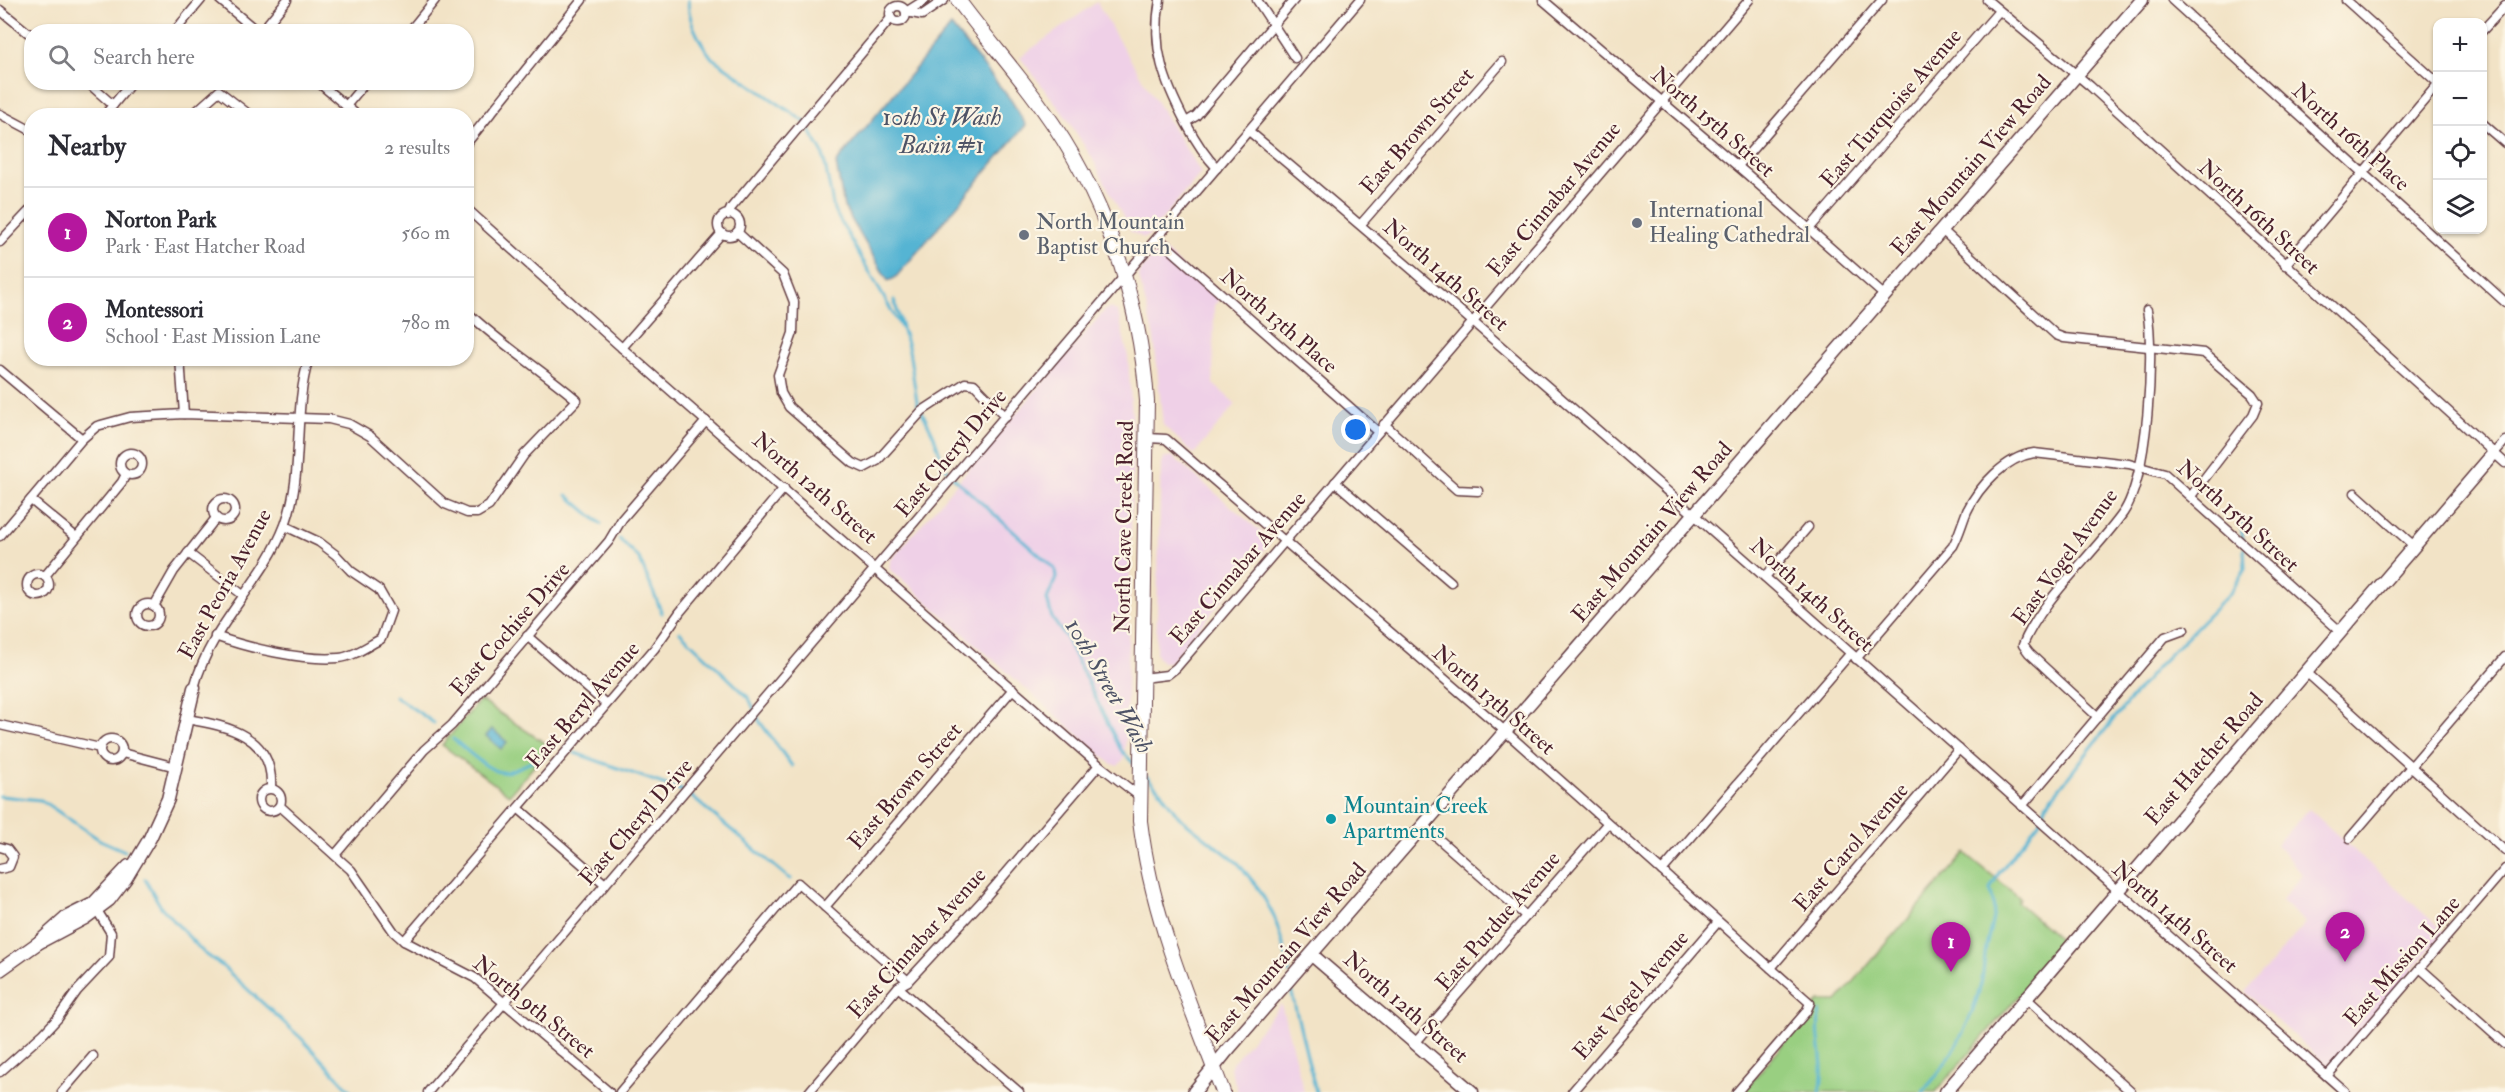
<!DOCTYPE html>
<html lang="en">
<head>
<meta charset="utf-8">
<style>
	:root { --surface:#fff; --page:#f2f2f3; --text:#2b2b33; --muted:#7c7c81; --line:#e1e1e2; --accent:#b5179e }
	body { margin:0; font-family:"IM FELL Double Pica",serif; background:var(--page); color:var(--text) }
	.controls { position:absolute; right:18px; top:18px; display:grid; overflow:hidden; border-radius:12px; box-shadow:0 2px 4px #0004 }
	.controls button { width:54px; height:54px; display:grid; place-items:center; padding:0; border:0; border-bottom:2px solid var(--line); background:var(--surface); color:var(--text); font:30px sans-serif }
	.you { position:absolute; left:1356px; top:430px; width:21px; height:21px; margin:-15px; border:4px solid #fff; border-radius:50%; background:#1a73e8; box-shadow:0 0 0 9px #1a73e833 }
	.badge { display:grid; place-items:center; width:39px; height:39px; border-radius:50%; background:var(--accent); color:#fff; font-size:20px; font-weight:700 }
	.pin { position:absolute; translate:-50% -50px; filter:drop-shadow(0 2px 3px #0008) }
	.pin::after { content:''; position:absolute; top:32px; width:21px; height:18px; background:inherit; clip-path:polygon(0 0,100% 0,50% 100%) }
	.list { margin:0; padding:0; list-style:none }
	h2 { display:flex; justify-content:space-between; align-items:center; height:78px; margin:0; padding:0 24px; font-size:26px }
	h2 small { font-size:20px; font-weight:400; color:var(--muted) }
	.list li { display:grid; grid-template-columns:39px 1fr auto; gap:18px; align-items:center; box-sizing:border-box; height:90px; padding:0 24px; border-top:2px solid var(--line) }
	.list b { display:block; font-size:22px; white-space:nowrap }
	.list p { margin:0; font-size:20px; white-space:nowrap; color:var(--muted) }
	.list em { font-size:20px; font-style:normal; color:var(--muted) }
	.icon { flex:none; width:33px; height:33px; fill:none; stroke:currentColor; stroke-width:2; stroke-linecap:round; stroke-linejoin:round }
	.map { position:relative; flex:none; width:2505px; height:1092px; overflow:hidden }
	.search { position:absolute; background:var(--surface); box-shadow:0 2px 4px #0004; left:24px; top:24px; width:450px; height:66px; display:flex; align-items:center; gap:15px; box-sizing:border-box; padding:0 21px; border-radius:24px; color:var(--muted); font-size:22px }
	.panel { position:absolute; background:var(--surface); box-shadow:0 2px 4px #0004; left:24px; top:108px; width:450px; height:258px; border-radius:24px }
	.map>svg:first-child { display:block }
	.built { fill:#efd0e7 }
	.green { fill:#99cf81; stroke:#727756; stroke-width:1.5 }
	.water { fill:#55b4d3; stroke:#506a7f; stroke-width:1.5 }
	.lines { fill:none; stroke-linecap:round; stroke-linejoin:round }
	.stream { stroke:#55b4d3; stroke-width:3 }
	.street-casing { stroke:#633c42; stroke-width:11 }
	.secondary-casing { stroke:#633c42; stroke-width:15 }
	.primary-casing { stroke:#633c42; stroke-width:16 }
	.street { stroke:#fff; stroke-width:8 }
	.secondary { stroke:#fff; stroke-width:12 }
	.primary { stroke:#fff; stroke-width:14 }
	.worship-dot { fill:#6b7280; stroke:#fcf5e5; stroke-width:2 }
	.culture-dot { fill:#0f9aa8; stroke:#fcf5e5; stroke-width:2 }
	.labels { text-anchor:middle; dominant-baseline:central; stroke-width:4.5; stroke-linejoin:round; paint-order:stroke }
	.street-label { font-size:22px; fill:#4a1f2b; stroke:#fcf5e5 }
	.worship-label { font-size:22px; fill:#5b616d; stroke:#fcf5e5; text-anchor:start }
	.culture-label { font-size:22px; fill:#0d838f; stroke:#fcf5e5; text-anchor:start }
	.water-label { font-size:24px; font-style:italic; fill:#4e5366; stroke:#fcf5e5 }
</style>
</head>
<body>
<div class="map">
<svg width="2505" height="1092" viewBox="0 0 2505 1092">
	<rect width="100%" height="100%" fill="#fcf5e5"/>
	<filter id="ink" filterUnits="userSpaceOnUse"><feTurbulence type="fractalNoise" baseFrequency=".0167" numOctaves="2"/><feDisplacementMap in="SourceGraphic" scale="12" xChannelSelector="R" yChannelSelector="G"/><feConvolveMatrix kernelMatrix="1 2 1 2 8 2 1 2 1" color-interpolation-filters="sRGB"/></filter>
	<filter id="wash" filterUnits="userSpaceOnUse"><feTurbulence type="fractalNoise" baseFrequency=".008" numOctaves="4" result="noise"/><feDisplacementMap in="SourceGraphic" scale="24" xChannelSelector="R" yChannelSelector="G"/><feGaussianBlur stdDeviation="1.35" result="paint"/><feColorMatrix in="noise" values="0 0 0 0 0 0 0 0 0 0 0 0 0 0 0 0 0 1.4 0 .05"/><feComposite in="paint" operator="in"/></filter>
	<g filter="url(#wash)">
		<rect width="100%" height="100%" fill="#f2e3c6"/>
		<g class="built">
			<path d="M1097,2L1117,38L1201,173L1148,236L1144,238L1131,232L1092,158L1068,120L1020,57Z"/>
			<path d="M1164,250L1219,300L1214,305L1213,384L1236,404L1194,454L1163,425L1154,338L1139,277L1140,271L1156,253Z"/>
			<path d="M1110,308L1118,311L1119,316L1128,357L1133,431L1126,736L1124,759L1118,766L1110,763L889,568L891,560L1105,310Z"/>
			<path d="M1172,456L1268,538L1270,543L1174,658L1170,662H1162L1157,656L1156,651L1161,464L1164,458Z"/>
			<path d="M2309,809L2444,932L2329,1067L2245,992L2306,923L2281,901L2302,874L2276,844Z"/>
			<path d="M1281,1004L1304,1092H1238L1230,1068L1232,1063Z"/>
		</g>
		<g class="green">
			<path d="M480,700L551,747L509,795L442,745Z"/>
			<path d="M1965,853L2020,898L2017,902L2064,943L1936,1092H1743L1819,1001H1837Z"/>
		</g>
		<g class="water">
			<path d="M951,26L1011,100L1026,125L895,278L888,281L844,207L836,163Z"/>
			<path d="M492,729L507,742L501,749L486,736Z"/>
		</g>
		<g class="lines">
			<g class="stream">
				<path d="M688,0C688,22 699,41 712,58L805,122L823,154L834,210L903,331L909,350L917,402L934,436L944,466L954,478L1055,569L1056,578L1047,599L1052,618L1066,638L1121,750L1137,767"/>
				<path d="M894,300L902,327"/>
				<path d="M567,495L601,524"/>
				<path d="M2241,522L2243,541"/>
				<path d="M619,539L639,558L662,613"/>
				<path d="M680,632L749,698L760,722L792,766"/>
				<path d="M395,696L434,723"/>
				<path d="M453,739C465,748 491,775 506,772C519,769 532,760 547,756"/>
				<path d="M575,753L686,792L790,879"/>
				<path d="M1146,776L1161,792L1179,817L1238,863L1259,889L1274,916L1288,961L1289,973"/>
				<path d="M0,796L41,800L100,840L125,851"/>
				<path d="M145,879L161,907L204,953L221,965L301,1038L352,1092"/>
				<path d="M1290,986L1316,1092"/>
				<path d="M1820,1011C1814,1039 1827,1063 1820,1092"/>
				<path d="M1923,1092C1951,1059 1970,1026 1981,984C1984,972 1984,959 1986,947C1991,923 1998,914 1990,889L1999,873L2039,822L2047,804L2113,720L2159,665L2231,592L2245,569L2244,548"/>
			</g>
		</g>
	</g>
	<g filter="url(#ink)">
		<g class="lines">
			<g class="street-casing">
				<g id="street">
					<path d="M220,0L258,32"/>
					<path d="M1160,0C1151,48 1164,81 1186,123C1195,140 1204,155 1217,168"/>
					<path d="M1257,0L1295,58"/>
					<path d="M1543,0L1748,175L1885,296"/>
					<path d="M1987,0L2090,86L2505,463"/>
					<path d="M2172,0L2505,302"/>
					<path d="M2346,0L2438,83"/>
					<circle cx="898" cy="14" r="8"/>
					<path d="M0,10L32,36"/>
					<path d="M906,12L922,15L944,0"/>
					<path d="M906,12L925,0"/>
					<path d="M2482,31L2505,6"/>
					<path d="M174,32L201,0"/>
					<path d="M261,32L287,0"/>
					<path d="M409,32L435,0"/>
					<path d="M87,82L113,105"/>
					<path d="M318,82L358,116"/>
					<path d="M346,106L366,82"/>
					<path d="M0,114L32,131"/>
					<path d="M104,116L132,82"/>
					<path d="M191,116L219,91L251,116"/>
					<path d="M1186,122L1196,116L1294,0"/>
					<path d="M2482,123L2505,143"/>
					<path d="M1249,131C1621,444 1981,770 2345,1092"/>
					<path d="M466,144L582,0"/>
					<path d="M1738,166L1882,0"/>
					<path d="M466,208L622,348L1099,765L1139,796"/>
					<circle cx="729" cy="225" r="11"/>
					<path d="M728,215L731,208L891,18"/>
					<path d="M1361,224L1502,62"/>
					<path d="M1809,229L1999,11"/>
					<path d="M1942,230L2056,335L2064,338L2204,353L2252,394L2258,403L2253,415L2191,496"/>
					<path d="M737,232L783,274L794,302L793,333L778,375L781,393L789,407L853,463L864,468L877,461L922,411L965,383L974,384L1006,417"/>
					<path d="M1158,238L1378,432"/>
					<path d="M0,242L32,208"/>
					<path d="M2285,265L2438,84"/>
					<path d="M622,348L722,233"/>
					<path d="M180,358L184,414"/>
					<path d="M0,370L82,439"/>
					<path d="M1384,424L1457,490L1478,491"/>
					<path d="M1148,438L1166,439L1506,732L1810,1003L1806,1012L1737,1092"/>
					<circle cx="131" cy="464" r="11"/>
					<path d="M2494,453L2505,441"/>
					<path d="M1335,482L1451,582"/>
					<path d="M2355,493L2414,546"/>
					<circle cx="224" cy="510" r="11"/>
					<path d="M31,500L76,537"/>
					<path d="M0,536L82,439L97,426L130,417L184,414L329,419L349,424L370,436L445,504L467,513H477L489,506L524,455L577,400C541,369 500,344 466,311"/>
					<path d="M188,553L243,595"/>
					<circle cx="38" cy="585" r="11"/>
					<path d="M45,576L122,482L126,474"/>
					<path d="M1765,577L1808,527"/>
					<circle cx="148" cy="615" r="11"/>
					<path d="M154,606L174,571L216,518"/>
					<path d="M215,636C248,648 303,661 339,658C353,657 369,645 381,639L391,611L379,590L351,571L336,555L319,542L285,526"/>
					<path d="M527,636L606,704"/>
					<path d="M1856,659L1953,546C1959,535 1962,523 1967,511C1979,486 2006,457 2034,453L2129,464L2165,474L2341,632"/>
					<path d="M2306,672L2505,851"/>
					<path d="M1143,678L1167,675L1176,668L1749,0"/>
					<path d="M194,688C211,623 262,585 285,525C305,472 292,413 309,358"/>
					<path d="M2098,717L2029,653L2023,645C2041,600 2094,554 2123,513C2148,478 2155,353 2147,310"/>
					<path d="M187,719C228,726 274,736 271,788"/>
					<path d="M0,725L100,748"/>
					<circle cx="111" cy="750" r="11"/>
					<path d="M122,753L176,767"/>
					<circle cx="270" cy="800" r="11"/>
					<path d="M280,806L351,870L394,932L404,941L475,978L609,1092"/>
					<path d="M2022,806L2165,637L2184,630"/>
					<path d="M518,808L605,884"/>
					<path d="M1424,826L1526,916"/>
					<path d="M2350,838L2505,657"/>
					<path d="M0,847L7,849L13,857L9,867L0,869"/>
					<path d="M335,855L424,750L452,725L609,541L622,519L706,421"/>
					<path d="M1662,871L1850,654"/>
					<path d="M825,907L1013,689"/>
					<path d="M404,941L654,649L680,612L784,488"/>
					<path d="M1771,968L1959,749"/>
					<path d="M2420,968L2505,1044"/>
					<path d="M898,987L1019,1092"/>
					<path d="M2026,998L2131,1092"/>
					<path d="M1415,1043L1607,824"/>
					<path d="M0,1072L44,1033L58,1018L77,991L109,957L111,933L95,907"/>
					<path d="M2327,1076L2505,869"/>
					<path d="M62,1092L93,1056"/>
					<path d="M428,1092L1360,0"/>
					<path d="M620,1092L798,883L908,981"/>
					<path d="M809,1092L898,987L908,981L983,900L1099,765"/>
					<path d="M1572,1092L1718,922"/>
				</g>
			</g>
			<g class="secondary-casing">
				<g id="secondary">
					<path d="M38,943L85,918L109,900L126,878L150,838L168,799L194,688"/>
					<path d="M1312,955L1472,1092"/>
					<path d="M0,970L38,943L67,917L93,904L129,866"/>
					<path d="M1194,1092L1226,1052L2142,0"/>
					<path d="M1946,1092L2494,453"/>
				</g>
			</g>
			<g class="primary-casing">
				<path id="primary" d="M958,0C985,37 1016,71 1042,108C1103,192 1140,297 1147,401L1140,821C1152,918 1189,1001 1223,1092"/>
			</g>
			<use href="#street" class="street"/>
			<use href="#secondary" class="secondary"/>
			<use href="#primary" class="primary"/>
		</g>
	</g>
	<g class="worship-dot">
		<circle cx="1637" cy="223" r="6"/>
		<circle cx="1024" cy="235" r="6"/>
	</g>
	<circle class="culture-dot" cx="1331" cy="819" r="6"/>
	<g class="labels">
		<g class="street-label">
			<text transform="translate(1891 108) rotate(-49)">East Turquoise Avenue</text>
			<text transform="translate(1713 122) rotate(41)">North 15th Street</text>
			<text transform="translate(1417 131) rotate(-49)">East Brown Street</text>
			<text transform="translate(2351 137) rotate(42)">North 16th Place</text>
			<text transform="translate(1971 165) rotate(-49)">East Mountain View Road</text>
			<text transform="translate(1554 199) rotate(-50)">East Cinnabar Avenue</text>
			<text transform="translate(2259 217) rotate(43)">North 16th Street</text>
			<text transform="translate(1446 275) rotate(41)">North 14th Street</text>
			<text transform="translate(1279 321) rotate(41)">North 13th Place</text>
			<text transform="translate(951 453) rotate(-50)">East Cheryl Drive</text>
			<text transform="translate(815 488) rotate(41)">North 12th Street</text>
			<text transform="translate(2238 516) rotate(42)">North 15th Street</text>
			<text transform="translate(1124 527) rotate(-89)">North Cave Creek Road</text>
			<text transform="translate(1652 532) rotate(-49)">East Mountain View Road</text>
			<text transform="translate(2065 557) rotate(-54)">East Vogel Avenue</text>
			<text transform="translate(1238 568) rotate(-49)">East Cinnabar Avenue</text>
			<text transform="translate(225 584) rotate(-61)">East Peoria Avenue</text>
			<text transform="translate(1812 595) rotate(42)">North 14th Street</text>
			<text transform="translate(510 629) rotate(-49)">East Cochise Drive</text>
			<text transform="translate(1494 700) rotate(41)">North 13th Street</text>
			<text transform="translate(583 705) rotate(-49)">East Beryl Avenue</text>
			<text transform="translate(2204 759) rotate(-49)">East Hatcher Road</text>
			<text transform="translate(905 786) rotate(-49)">East Brown Street</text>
			<text transform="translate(636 822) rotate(-49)">East Cheryl Drive</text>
			<text transform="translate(1851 847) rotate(-49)">East Carol Avenue</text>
			<text transform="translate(2175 917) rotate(41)">North 14th Street</text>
			<text transform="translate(1498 921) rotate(-49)">East Purdue Avenue</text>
			<text transform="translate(917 943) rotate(-48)">East Cinnabar Avenue</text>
			<text transform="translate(1286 953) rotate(-49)">East Mountain View Road</text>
			<text transform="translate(2402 961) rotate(-49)">East Mission Lane</text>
			<text transform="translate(1631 995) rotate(-49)">East Vogel Avenue</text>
			<text transform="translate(534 1007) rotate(39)">North 9th Street</text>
			<text transform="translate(1406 1007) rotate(41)">North 12th Street</text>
		</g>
		<g class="worship-label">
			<text x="1649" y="210">International<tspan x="1649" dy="25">Healing Cathedral</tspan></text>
			<text x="1036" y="222">North Mountain<tspan x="1036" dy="25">Baptist Church</tspan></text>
		</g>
		<g class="culture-label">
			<text x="1343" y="806">Mountain Creek<tspan x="1343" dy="25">Apartments</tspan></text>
		</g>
		<g class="water-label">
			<text x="942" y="117">10th St Wash<tspan x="942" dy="28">Basin #1</tspan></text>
			<text transform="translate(1109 686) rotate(60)">10th Street Wash</text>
		</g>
	</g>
</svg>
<div class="controls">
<button>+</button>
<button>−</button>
<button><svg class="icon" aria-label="locate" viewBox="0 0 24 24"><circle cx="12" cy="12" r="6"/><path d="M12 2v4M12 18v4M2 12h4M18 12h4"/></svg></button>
<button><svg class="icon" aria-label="layers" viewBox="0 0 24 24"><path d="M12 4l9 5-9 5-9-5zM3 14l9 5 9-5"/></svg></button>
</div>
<div class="you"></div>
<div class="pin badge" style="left:1951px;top:972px">1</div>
<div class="pin badge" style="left:2345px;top:962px">2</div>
<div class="search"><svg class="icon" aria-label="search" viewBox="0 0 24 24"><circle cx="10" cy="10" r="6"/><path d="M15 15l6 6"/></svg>Search here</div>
<section class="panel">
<h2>Nearby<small>2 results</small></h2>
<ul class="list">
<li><span class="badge">1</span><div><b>Norton Park</b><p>Park · East Hatcher Road</p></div><em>560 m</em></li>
<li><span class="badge">2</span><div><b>Montessori</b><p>School · East Mission Lane</p></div><em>780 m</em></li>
</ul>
</section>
</div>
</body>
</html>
